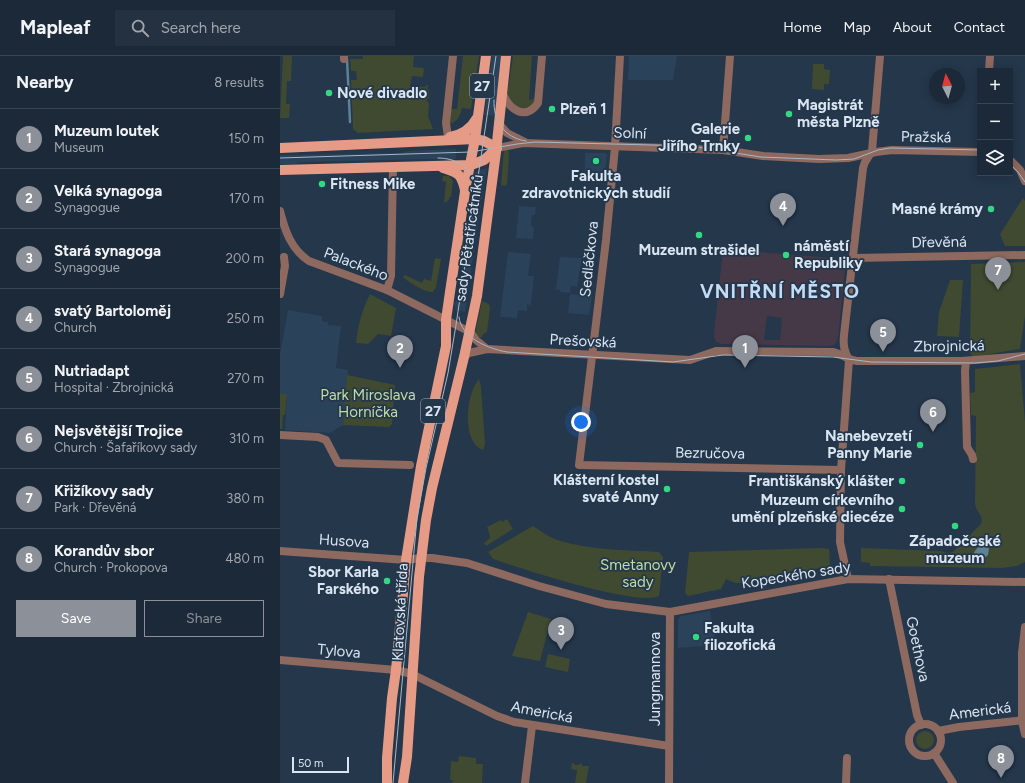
<!DOCTYPE html>
<html lang="en">
<head>
<meta charset="utf-8">
<style>
	:root { --surface:#1b2938; --page:#243140; --text:#f1f3f6; --muted:#a0a6ae; --line:#394553; --accent:#8c9099 }
	body { margin:0; font-family:Figtree,sans-serif; background:var(--page); color:var(--text) }
	.controls { position:absolute; right:12px; top:12px; display:grid; overflow:hidden; border-radius:0px; box-shadow:0 2px 10px #0003 }
	.controls button { width:36px; height:36px; display:grid; place-items:center; padding:0; border:0; border-bottom:1px solid var(--line); background:var(--surface); color:var(--text); font:20px sans-serif }
	.compass { position:absolute; left:649px; top:12px; width:36px; height:36px; border-radius:50%; background:var(--surface); box-shadow:0 2px 10px #0003; rotate:354deg }
	.scale { position:absolute; left:12px; bottom:10px; width:57px; box-sizing:border-box; padding-left:4px; border:2px solid #dae5f2; border-top:0; font-size:11px; line-height:14px; white-space:nowrap; color:#dae5f2; -webkit-text-stroke:3px #24374b; paint-order:stroke }
	.you { position:absolute; left:301px; top:366px; width:14px; height:14px; margin:-10px; border:3px solid #fff; border-radius:50%; background:#1a73e8; box-shadow:0 0 0 6px #1a73e833 }
	.badge { display:grid; place-items:center; width:26px; height:26px; border-radius:50%; background:var(--accent); color:#fff; font-size:13px; font-weight:700 }
	.pin { position:absolute; translate:-50% -33px; filter:drop-shadow(0 1px 2px #0008) }
	.pin::after { content:''; position:absolute; top:21px; width:14px; height:12px; background:inherit; clip-path:polygon(0 0,100% 0,50% 100%) }
	.list { margin:0; padding:0; list-style:none }
	h2 { display:flex; justify-content:space-between; align-items:center; height:52px; margin:0; padding:0 16px; font-size:17px }
	h2 small { font-size:13px; font-weight:400; color:var(--muted) }
	.list li { display:grid; grid-template-columns:26px 1fr auto; gap:12px; align-items:center; box-sizing:border-box; height:60px; padding:0 16px; border-top:1px solid var(--line) }
	.list b { display:block; font-size:15px; white-space:nowrap }
	.list p { margin:0; font-size:13px; white-space:nowrap; color:var(--muted) }
	.list em { font-size:13px; font-style:normal; color:var(--muted) }
	.actions { display:flex; gap:8px; padding:12px 16px }
	.actions a { flex:1; padding:9px 0; border:1px solid var(--accent); border-radius:0px; text-align:center; font-size:14px; color:var(--accent) }
	.actions .main { background:var(--accent); color:#fff }
	.icon { flex:none; width:22px; height:22px; fill:none; stroke:currentColor; stroke-width:2; stroke-linecap:round; stroke-linejoin:round }
	.map { position:relative; flex:none; width:745px; height:727px; overflow:hidden }
	header { display:flex; align-items:center; gap:24px; box-sizing:border-box; height:56px; padding:0 20px; background:var(--surface); border-bottom:1px solid var(--line) }
	header strong { font-size:19px }
	nav { display:flex; gap:22px; margin-inline-start:auto; font-size:14px }
	.search { width:280px; height:36px; background:var(--page); display:flex; align-items:center; gap:10px; box-sizing:border-box; padding:0 14px; border-radius:0px; color:var(--muted); font-size:15px }
	main { display:flex }
	aside { flex:1; background:var(--surface) }
	.map>svg:first-child { display:block }
	.commercial { fill:#453847; fill-rule:evenodd }
	.built { fill:#2b425b }
	.green { fill:#3f4a31 }
	.water { fill:#5e8196 }
	.lines { fill:none; stroke-linecap:round; stroke-linejoin:round }
	.stream { stroke:#5e8196; stroke-width:2.5 }
	.minor { stroke:#8e695f; stroke-width:8 }
	.tertiary { stroke:#8e695f; stroke-width:8 }
	.primary { stroke:#e69b87; stroke-width:10 }
	.tram { stroke:#a9b7c5; stroke-width:1 }
	.poi-dot { fill:#32d882; stroke:#24374b; stroke-width:1.5 }
	.labels { text-anchor:middle; dominant-baseline:central; stroke-width:3.5; stroke-linejoin:round; paint-order:stroke }
	.shield { fill:#24374b; stroke:#a3b1c0; stroke-width:1 }
	.shield-label { font-size:14px; font-weight:bold; fill:#dae5f2 }
	.poi-label { font-size:15px; font-weight:bold; fill:#dae5f2; stroke:#24374b; text-anchor:end }
	.street-label { font-size:15px; fill:#dae5f2; stroke:#24374b }
	.park-label { font-size:15px; fill:#c0dca2; stroke:#24374b }
	.district-label { font-size:19px; font-weight:bold; letter-spacing:1px; fill:#c4dbf5; stroke:#24374b }
</style>
</head>
<body>
<header>
<strong>Mapleaf</strong>
<div class="search"><svg class="icon" aria-label="search" viewBox="0 0 24 24"><circle cx="10" cy="10" r="6"/><path d="M15 15l6 6"/></svg>Search here</div>
<nav><a>Home</a><a>Map</a><a>About</a><a>Contact</a></nav>
</header>
<main>
<aside>
<h2>Nearby<small>8 results</small></h2>
<ul class="list">
<li><span class="badge">1</span><div><b>Muzeum loutek</b><p>Museum</p></div><em>150 m</em></li>
<li><span class="badge">2</span><div><b>Velká synagoga</b><p>Synagogue</p></div><em>170 m</em></li>
<li><span class="badge">3</span><div><b>Stará synagoga</b><p>Synagogue</p></div><em>200 m</em></li>
<li><span class="badge">4</span><div><b>svatý Bartoloměj</b><p>Church</p></div><em>250 m</em></li>
<li><span class="badge">5</span><div><b>Nutriadapt</b><p>Hospital · Zbrojnická</p></div><em>270 m</em></li>
<li><span class="badge">6</span><div><b>Nejsvětější Trojice</b><p>Church · Šafaříkovy sady</p></div><em>310 m</em></li>
<li><span class="badge">7</span><div><b>Křižíkovy sady</b><p>Park · Dřevěná</p></div><em>380 m</em></li>
<li><span class="badge">8</span><div><b>Korandův sbor</b><p>Church · Prokopova</p></div><em>480 m</em></li>
</ul>
<div class="actions"><a class="main">Save</a><a>Share</a></div>
</aside>
<div class="map">
<svg width="745" height="727" viewBox="0 0 745 727">
	<rect width="100%" height="100%" fill="#24374b"/>
	<path class="commercial" d="M443,193L566,203L558,282L556,287L554,289L548,290L441,288L436,286L434,281V277ZM487,260L502,262L500,284H484Z"/>
	<g class="built">
		<path d="M212,0H223L217,60L204,59Z"/>
		<path d="M349,0H397L393,24H348Z"/>
		<path d="M176,93V102L172,105L166,104L151,103L19,106L16,108H0V99L123,97L128,95Z"/>
		<path d="M305,97H325L327,99L325,117L305,115Z"/>
		<path d="M207,112L203,135L185,256L176,254L174,248L178,242L195,134L192,121V117Z"/>
		<path d="M239,150L256,151L255,159H252L251,170L254,171L253,183L236,182Z"/>
		<path d="M228,196L251,198L248,220H254L251,249L247,248V255L238,254L237,262L220,261Z"/>
		<path d="M280,201L302,202L297,231L291,230L290,237L280,236V234L276,233Z"/>
		<path d="M290,238L312,240L309,259L288,257Z"/>
		<path d="M8,254L42,260V265L48,266V269L61,270L56,312L68,314L63,369L50,377L5,374L7,338L0,337V299Z"/>
		<path d="M430,555L436,589L398,592V564L401,560Z"/>
	</g>
	<g class="green">
		<path d="M3,0H12L11,25H7L6,48H10L9,62H0Z"/>
		<path d="M83,0H134L133,11L144,12L143,21L132,20L130,30L146,31V29H148L147,33L149,34V43H147V46H149L148,60L153,73L78,77L73,73L71,24H77L76,15H71L70,3H83Z"/>
		<path d="M183,0H199L191,53L182,52C180,60 178,65 170,68L171,53H177Z"/>
		<path d="M233,0H252L249,44L256,42L254,47L246,53L237,52L227,39Z"/>
		<path d="M533,8H544V13L550,14L549,28H544V34L532,33Z"/>
		<path d="M228,91L229,100L227,128L225,130L221,129L224,92Z"/>
		<path d="M163,120H169L173,125L171,141H169V144L166,146H164L166,126L162,125Z"/>
		<path d="M743,142L745,145V190H725L720,178Z"/>
		<path d="M155,202L161,203L156,231L153,236C146,237 128,226 123,221L125,219L142,227L144,223L151,225Z"/>
		<path d="M745,206V260L740,293L693,301L690,297L691,208Z"/>
		<path d="M670,224H683L679,281L657,280L659,256Z"/>
		<path d="M90,238L116,252L111,280L98,278L88,288L76,287C78,269 82,254 90,238Z"/>
		<path d="M202,245L209,248L210,252L207,276L202,279L203,281H199L195,277Z"/>
		<path d="M740,308L745,366V506L737,510L722,512L590,510V507L581,506V492L661,495L667,497L673,496L701,468C704,459 696,456 695,448L696,360L691,359L690,337L695,336V313Z"/>
		<path d="M67,319L115,329L112,368L109,371L63,369Z"/>
		<path d="M199,323L201,331L205,387L204,392L202,394C181,384 186,338 199,323Z"/>
		<path d="M0,337L7,338L5,359H3L2,373H0Z"/>
		<path d="M227,463L233,473L206,490L204,487L210,482V480L207,471L221,464L222,466Z"/>
		<path d="M253,470C262,476 270,482 281,485C312,494 346,494 379,496L383,501L379,540C357,551 240,512 213,503L208,496Z"/>
		<path d="M541,492L549,493L550,510L462,527H455L446,523L441,533L408,540L405,537L409,496Z"/>
		<path d="M248,556L271,563L260,605L232,600Z"/>
		<path d="M268,598L290,603L288,616L265,611Z"/>
		<circle cx="645" cy="684" r="9"/>
		<path d="M179,700L196,702V708H203L202,727H172L173,724H170L171,705L178,706Z"/>
		<path d="M292,707H294V709H299V708H302V710H309L306,727H295L297,714L291,713Z"/>
	</g>
	<path class="water" d="M706,489L709,493L708,499L702,504H696L693,500C694,494 699,489 706,489Z"/>
	<g class="lines">
		<path class="stream" d="M67,3L70,66"/>
		<g class="minor">
			<path d="M64,0V3"/>
			<path d="M340,0L335,91L326,184L299,409L561,414"/>
			<path d="M709,15L710,0"/>
			<path d="M222,35C228,53 245,66 258,47L262,0"/>
			<path d="M219,68L227,77L245,86"/>
			<path d="M168,81L166,67L173,0"/>
			<path d="M217,92L243,87L443,94L483,100L539,103L568,102L596,96L612,94L700,96"/>
			<path d="M443,94L450,0"/>
			<path d="M730,104L740,114L745,125"/>
			<path d="M0,155C5,175 11,193 29,205L107,234L190,276L196,284L207,293"/>
			<path d="M573,202L745,199"/>
			<path d="M107,234L111,220L113,111"/>
			<path d="M0,238L5,210L4,201"/>
			<path d="M184,301L189,297L207,293L410,304L436,295L553,296C562,298 568,304 577,305H682L745,300"/>
			<path d="M569,304C564,295 563,289 564,279L583,112L585,106L592,95L600,0"/>
			<path d="M686,305L685,315L687,391L692,399L693,403"/>
			<path d="M0,379L38,381L46,384L58,407L130,409"/>
			<path d="M141,502H152L187,507L259,530L326,548L390,556L568,523L745,526"/>
			<path d="M568,523L560,486L561,414L569,304"/>
			<path d="M609,523L637,659L641,669"/>
			<path d="M132,618L217,660L234,666L389,690"/>
			<path d="M742,665L745,678"/>
			<path d="M245,727L252,670"/>
			<path d="M389,727L390,556"/>
			<path d="M566,727L567,702"/>
		</g>
		<g class="tertiary">
			<path d="M0,495L126,504L141,502"/>
			<path d="M0,604L116,614L132,618"/>
			<path d="M742,665V597L745,571"/>
			<circle cx="645" cy="684" r="16"/>
			<path d="M658,675L679,671L745,664"/>
			<path d="M654,697L673,727"/>
		</g>
		<g class="primary">
			<path d="M170,81C182,79 191,73 197,62"/>
			<path d="M0,92L195,83L204,85L217,92"/>
			<path d="M163,112C178,117 181,117 185,134"/>
			<path d="M0,114L191,109L204,104L217,92"/>
			<path d="M107,727V702L112,642L116,614L126,504L141,410L166,290V264L170,236L186,129L195,83L206,0"/>
			<path d="M123,727L127,701L139,521L146,464L152,432L184,301L197,240L216,96L226,0"/>
		</g>
		<g class="tram">
			<path d="M214,44C213,64 224,82 246,85"/>
			<path d="M0,102L191,96L237,88L255,86L410,90L481,101L556,104L574,103L598,94L610,92L700,94"/>
			<path d="M158,102C177,102 193,112 195,131"/>
			<path d="M730,108L738,116L745,126"/>
			<path d="M179,261C181,282 209,293 227,296L393,306L443,299L553,301L591,306L695,307L718,305L745,298"/>
			<path d="M113,727L137,462L146,412L168,317L176,269L216,0"/>
		</g>
	</g>
	<g class="poi-dot">
		<circle cx="49" cy="37" r="4"/>
		<circle cx="272" cy="53" r="4"/>
		<circle cx="509" cy="58" r="4"/>
		<circle cx="468" cy="82" r="4"/>
		<circle cx="316" cy="105" r="4"/>
		<circle cx="42" cy="128" r="4"/>
		<circle cx="711" cy="153" r="4"/>
		<circle cx="419" cy="179" r="4"/>
		<circle cx="506" cy="199" r="4"/>
		<circle cx="640" cy="389" r="4"/>
		<circle cx="622" cy="425" r="4"/>
		<circle cx="387" cy="433" r="4"/>
		<circle cx="622" cy="453" r="4"/>
		<circle cx="675" cy="470" r="4"/>
		<circle cx="107" cy="525" r="4"/>
		<circle cx="416" cy="581" r="4"/>
	</g>
	<g class="labels">
		<g class="shield">
			<rect x="190" y="18" width="24" height="24" rx="3"/>
			<rect x="141" y="343" width="24" height="24" rx="3"/>
		</g>
		<g class="shield-label">
			<text x="202" y="30">27</text>
			<text x="153" y="355">27</text>
		</g>
		<g class="poi-label">
			<text x="57" y="37" text-anchor="start">Nové divadlo</text>
			<text x="517" y="49" text-anchor="start">Magistrát<tspan x="517" dy="17">města Plzně</tspan></text>
			<text x="280" y="53" text-anchor="start">Plzeň 1</text>
			<text x="460" y="73">Galerie<tspan x="460" dy="17">Jiřího Trnky</tspan></text>
			<text x="316" y="120" text-anchor="middle">Fakulta<tspan x="316" dy="17">zdravotnických studií</tspan></text>
			<text x="50" y="128" text-anchor="start">Fitness Mike</text>
			<text x="703" y="153">Masné krámy</text>
			<text x="514" y="190" text-anchor="start">náměstí<tspan x="514" dy="17">Republiky</tspan></text>
			<text x="419" y="194" text-anchor="middle">Muzeum strašidel</text>
			<text x="632" y="380">Nanebevzetí<tspan x="632" dy="17">Panny Marie</tspan></text>
			<text x="379" y="424">Klášterní kostel<tspan x="379" dy="17">svaté Anny</tspan></text>
			<text x="614" y="425">Františkánský klášter</text>
			<text x="614" y="444">Muzeum církevního<tspan x="614" dy="17">umění plzeňské diecéze</tspan></text>
			<text x="675" y="485" text-anchor="middle">Západočeské<tspan x="675" dy="17">muzeum</tspan></text>
			<text x="99" y="516">Sbor Karla<tspan x="99" dy="17">Farského</tspan></text>
			<text x="424" y="572" text-anchor="start">Fakulta<tspan x="424" dy="17">filozofická</tspan></text>
		</g>
		<g class="street-label">
			<text transform="translate(350 77) rotate(2)">Solní</text>
			<text transform="translate(646 81) rotate(1)">Pražská</text>
			<text transform="translate(189 182) rotate(-82)">sady Pětatřicátníků</text>
			<text transform="translate(659 186) rotate(-1)">Dřevěná</text>
			<text transform="translate(309 203) rotate(-84)">Sedláčkova</text>
			<text transform="translate(76 208) rotate(21)">Palackého</text>
			<text transform="translate(303 285) rotate(3)">Prešovská</text>
			<text transform="translate(669 290) rotate(-1)">Zbrojnická</text>
			<text transform="translate(430 397) rotate(1)">Bezručova</text>
			<text transform="translate(64 485) rotate(4)">Husova</text>
			<text transform="translate(516 519) rotate(-9)">Kopeckého sady</text>
			<text transform="translate(120 556) rotate(-87)">Klatovská třída</text>
			<text transform="translate(638 593) rotate(78)">Goethova</text>
			<text transform="translate(59 595) rotate(5)">Tylova</text>
			<text transform="translate(375 623) rotate(-90)">Jungmannova</text>
			<text transform="translate(700 655) rotate(-7)">Americká</text>
			<text transform="translate(262 656) rotate(11)">Americká</text>
		</g>
		<g class="park-label">
			<text x="88" y="339">Park Miroslava<tspan x="88" dy="17">Horníčka</tspan></text>
			<text x="358" y="509">Smetanovy<tspan x="358" dy="17">sady</tspan></text>
		</g>
		<g class="district-label">
			<text x="500" y="235">VNITŘNÍ MĚSTO</text>
		</g>
	</g>
</svg>
<div class="controls">
<button>+</button>
<button>−</button>
<button><svg class="icon" aria-label="layers" viewBox="0 0 24 24"><path d="M12 4l9 5-9 5-9-5zM3 14l9 5 9-5"/></svg></button>
</div>
<svg class="compass" viewBox="-18 -18 36 36"><path d="M0-13l5 13h-10z" fill="#e53935"/><path d="M0 13l5-13h-10z" fill="#a0a6ae"/></svg>
<div class="scale">50 m</div>
<div class="you"></div>
<div class="pin badge" style="left:465px;top:312px">1</div>
<div class="pin badge" style="left:120px;top:312px">2</div>
<div class="pin badge" style="left:281px;top:594px">3</div>
<div class="pin badge" style="left:503px;top:170px">4</div>
<div class="pin badge" style="left:603px;top:296px">5</div>
<div class="pin badge" style="left:653px;top:376px">6</div>
<div class="pin badge" style="left:718px;top:234px">7</div>
<div class="pin badge" style="left:721px;top:722px">8</div>
</div>
</main>
</body>
</html>
